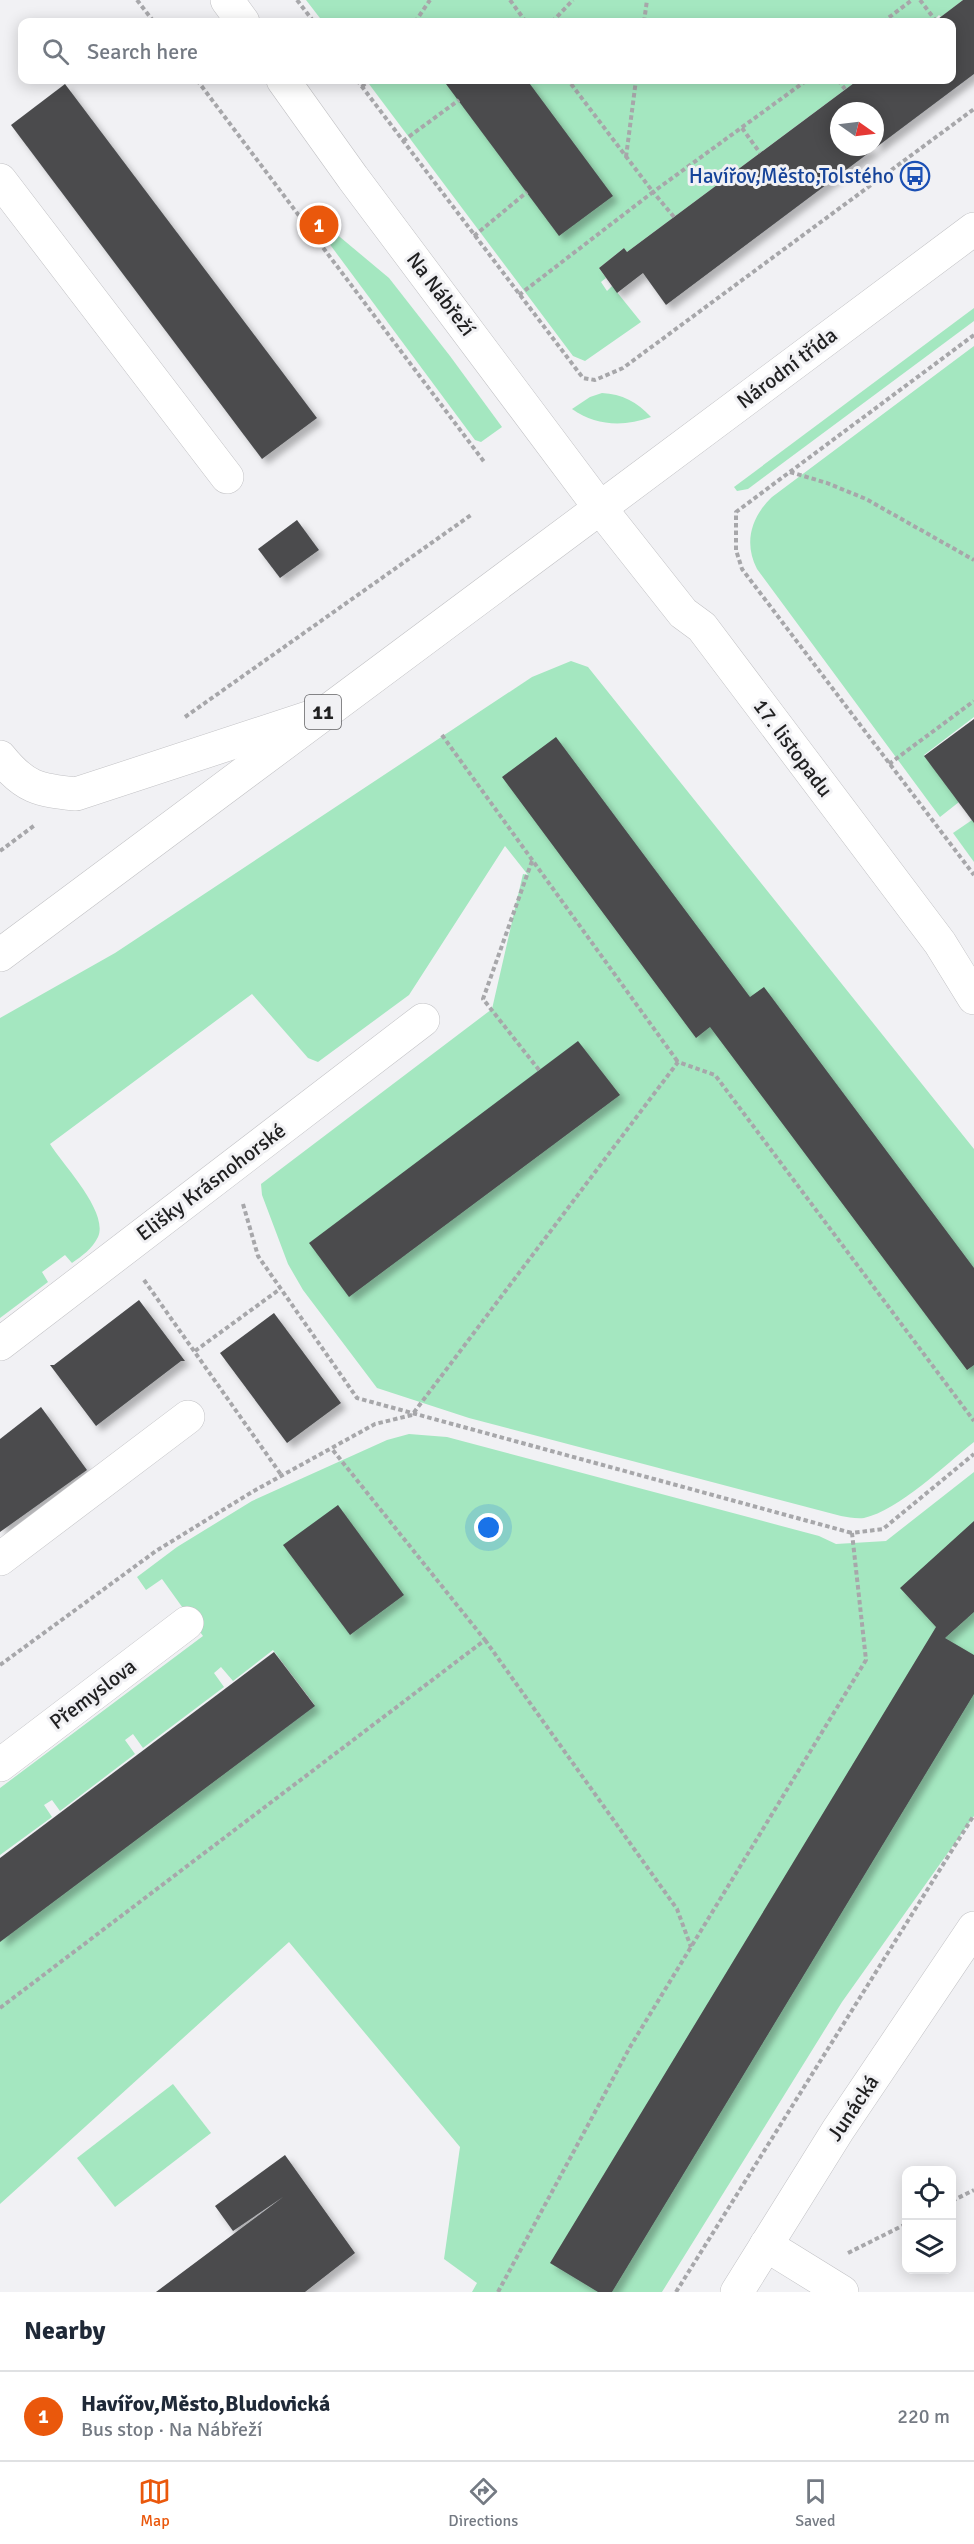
<!DOCTYPE html>
<html lang="en">
<head>
<meta charset="utf-8">
<style>
	:root { --surface:#fff; --page:#f6f6f7; --text:#1f2937; --muted:#747a83; --line:#e0e1e3; --accent:#ea580c }
	body { margin:0; font-family:Signika,sans-serif; background:var(--page); color:var(--text) }
	.controls { position:absolute; right:18px; bottom:18px; display:grid; overflow:hidden; border-radius:12px; box-shadow:0 3px 15px #0003 }
	.controls button { width:54px; height:54px; display:grid; place-items:center; padding:0; border:0; border-bottom:2px solid var(--line); background:var(--surface); color:var(--text); font:30px sans-serif }
	.compass { position:absolute; left:830px; top:102px; width:54px; height:54px; border-radius:50%; background:var(--surface); box-shadow:0 3px 15px #0003; rotate:104deg }
	.you { position:absolute; left:489px; top:1528px; width:21px; height:21px; margin:-15px; border:4px solid #fff; border-radius:50%; background:#1a73e8; box-shadow:0 0 0 9px #1a73e833 }
	.badge { display:grid; place-items:center; width:39px; height:39px; border-radius:50%; background:var(--accent); color:#fff; font-size:20px; font-weight:700 }
	.pin { position:absolute; translate:-50% -50%; border:3px solid #fff; box-shadow:0 2px 6px #0006 }
	.list { margin:0; padding:0; list-style:none }
	h2 { display:flex; justify-content:space-between; align-items:center; height:78px; margin:0; padding:0 24px; font-size:26px }
	h2 small { font-size:20px; font-weight:400; color:var(--muted) }
	.list li { display:grid; grid-template-columns:39px 1fr auto; gap:18px; align-items:center; box-sizing:border-box; height:90px; padding:0 24px; border-top:2px solid var(--line) }
	.list b { display:block; font-size:22px; white-space:nowrap }
	.list p { margin:0; font-size:20px; white-space:nowrap; color:var(--muted) }
	.list em { font-size:20px; font-style:normal; color:var(--muted) }
	.icon { flex:none; width:33px; height:33px; fill:none; stroke:currentColor; stroke-width:2; stroke-linecap:round; stroke-linejoin:round }
	.map { position:relative; flex:none; width:974px; height:2292px; overflow:hidden }
	.search { position:absolute; background:var(--surface); box-shadow:0 3px 15px #0003; left:18px; right:18px; top:18px; height:66px; display:flex; align-items:center; gap:15px; box-sizing:border-box; padding:0 21px; border-radius:12px; color:var(--muted); font-size:22px }
	.sheet { height:168px; background:var(--surface) }
	nav { display:flex; justify-content:space-around; align-items:center; box-sizing:border-box; height:84px; border-top:2px solid var(--line); background:var(--surface); font-size:16px; color:var(--muted) }
	nav a { display:grid; justify-items:center; gap:3px }
	nav .on { color:var(--accent) }
	.map>svg:first-child { display:block }
	.green { fill:#a4e7c0 }
	.building { fill:#4b4c4e; fill-rule:evenodd; filter:url(#shadow) }
	.lines { fill:none; stroke-linecap:round; stroke-linejoin:round }
	.minor-casing { stroke:#c2c2c5; stroke-width:34 }
	.major-casing { stroke:#c2c2c5; stroke-width:34 }
	.path { stroke:#a7a7aa; stroke-width:4; stroke-dasharray:4.5 3; stroke-linecap:butt }
	.minor { stroke:#fff; stroke-width:33 }
	.major { stroke:#fff; stroke-width:33 }
	.labels { text-anchor:middle; dominant-baseline:central; stroke-width:6; stroke-linejoin:round; paint-order:stroke }
	.shield { fill:#f1f1f4; stroke:#5f5f61; stroke-width:1.5 }
	.shield-label { font-size:20px; font-weight:bold; fill:#212122 }
	.transit-label { font-size:21px; fill:#164399; stroke:#f1f1f4; text-anchor:end }
	.street-label { font-size:21px; fill:#212122; stroke:#f1f1f4 }
</style>
</head>
<body>
<div class="map">
<svg width="974" height="2292" viewBox="0 0 974 2292">
	<defs>
		<filter id="shadow"><feDropShadow dx="5.5" dy="5.5" stdDeviation="3" flood-color="#0004"/></filter>
	</defs>
	<rect width="100%" height="100%" fill="#f1f1f4"/>
	<g class="green">
		<path d="M306,0H963L941,17L939,15L932,22H323Z"/>
		<path d="M366,80H858L627,252L624,248L599,268L606,278L601,282L607,291L612,286L641,322L585,361L573,356Z"/>
		<path d="M322,222L389,278L450,356L502,427L481,442L475,440L317,227Z"/>
		<path d="M974,308V321L748,489L737,491L734,487Z"/>
		<path d="M974,346V717L924,755L959,802L940,817L757,569C743,542 752,516 772,497Z"/>
		<path d="M602,393C622,394 637,402 651,417C624,427 596,426 572,409L590,397Z"/>
		<path d="M571,661L588,667L974,1149V1442C945,1465 899,1510 864,1518C856,1519 848,1517 841,1516L469,1418L377,1388L303,1290L288,1264L262,1195L261,1184L492,1009L522,878L523,874L528,875L505,846L409,995L318,1062L308,1058L252,994L50,1144C63,1165 109,1212 98,1237C92,1249 82,1256 72,1263L65,1255L42,1272L48,1282L0,1318V1018L115,953L532,677Z"/>
		<path d="M972,820L974,822V862L953,833Z"/>
		<path d="M409,1434L447,1437L819,1536L836,1544L886,1541L974,1472V1816L842,2002L662,2292H472L477,2283L444,2259L460,2147L289,1942L0,2204V1939L314,1704L273,1650L233,1681L221,1667L214,1673L224,1687L143,1748L133,1734L125,1740L135,1754L60,1811L52,1800L44,1805L52,1817L0,1855V1788L203,1636L162,1579L146,1590L137,1577L177,1547L252,1501L387,1440Z"/>
		<path d="M173,2084L211,2133L115,2207L77,2158Z"/>
	</g>
	<g class="building">
		<path d="M963,0H974V74L666,305L643,273L617,293L599,268L624,248L627,252L858,80H952V22H934ZM839,111H875V147H839Z"/>
		<path d="M443,80H527L613,196L559,236Z"/>
		<path d="M65,84L317,418L262,459L11,125Z"/>
		<path d="M297,520L319,550L280,578L258,549Z"/>
		<path d="M974,719V823L924,756Z"/>
		<path d="M556,737L750,997L764,987L974,1268V1365L967,1370L710,1027L696,1038L502,777Z"/>
		<path d="M578,1041L620,1095L349,1297L309,1243Z"/>
		<path d="M139,1300L185,1361H181L96,1426L50,1365H54Z"/>
		<path d="M274,1313L341,1403L287,1443L220,1353Z"/>
		<path d="M41,1407L87,1470L0,1532V1439Z"/>
		<path d="M338,1505L404,1595L350,1635L283,1545Z"/>
		<path d="M974,1521V1612L945,1638L974,1655V1694L612,2292H598L550,2263L936,1627L900,1588Z"/>
		<path d="M274,1652L315,1706L0,1942V1858Z"/>
		<path d="M285,2155L355,2253L305,2292H156L283,2197L233,2231L215,2206Z"/>
	</g>
	<g class="lines">
		<g class="minor-casing">
			<g id="minor">
				<path d="M227,0L243,22"/>
				<path d="M283,80L353,178L600,508L974,229"/>
				<path d="M0,180L227,477"/>
				<path d="M0,757C25,788 38,790 76,794L320,714"/>
				<path d="M0,1344L423,1020"/>
				<path d="M0,1559L188,1417"/>
				<path d="M0,1765L187,1623"/>
				<path d="M766,2245L842,2292"/>
				<path d="M737,2292L838,2130L974,1928"/>
			</g>
		</g>
		<g class="major-casing">
			<path id="major" d="M0,955L600,508L683,613L702,627L940,943L974,998"/>
		</g>
		<g class="path">
			<path d="M137,0L154,22"/>
			<path d="M297,0L314,22"/>
			<path d="M510,0L526,22"/>
			<path d="M920,0L936,21"/>
			<path d="M415,22L430,0"/>
			<path d="M552,22L573,0"/>
			<path d="M644,22L647,0"/>
			<path d="M883,22L912,0"/>
			<path d="M197,80L485,463"/>
			<path d="M357,80L583,378L595,380L623,368L974,109"/>
			<path d="M838,80L845,89"/>
			<path d="M362,87L368,80"/>
			<path d="M742,128L760,153"/>
			<path d="M403,141L459,100"/>
			<path d="M626,157L636,80"/>
			<path d="M674,217L653,192L807,80"/>
			<path d="M474,236L527,192"/>
			<path d="M519,295L653,192L568,80"/>
			<path d="M974,335L736,512V550L742,569L974,875"/>
			<path d="M790,472L827,483L866,499L974,560"/>
			<path d="M185,717L471,515"/>
			<path d="M442,735L678,1062"/>
			<path d="M889,764L974,701"/>
			<path d="M0,851L35,825"/>
			<path d="M532,861L483,999L539,1070"/>
			<path d="M243,1204L258,1256L357,1398L852,1533"/>
			<path d="M144,1280L282,1476"/>
			<path d="M195,1351L280,1289"/>
			<path d="M485,1640L677,1909L691,1947"/>
			<path d="M0,1665L156,1551L252,1492L375,1424L412,1415L678,1062L715,1075L974,1421"/>
			<path d="M0,2008L485,1640L332,1449"/>
			<path d="M952,2201L974,2190"/>
			<path d="M848,2253L906,2224"/>
			<path d="M498,2292L630,2047L866,1660L852,1533L883,1529L974,1454"/>
			<path d="M676,2292L974,1815"/>
		</g>
		<use href="#minor" class="minor"/>
		<use href="#major" class="major"/>
	</g>
	<defs>
		<g id="bus-ring" transform="scale(1.5)"><circle r="9.5" fill="#f1f1f4" stroke="#1a4fb4" stroke-width="1.5"/><path d="M-5-6H5V4H4V6H2V4H-2V6H-4V4H-5ZM-3.5-4V0h7V-4ZM-3.5 1.2v1.5H-2V1.2ZM2 1.2v1.5H3.5V1.2Z" fill="#1a4fb4"/></g>
	</defs>
	<g fill-rule="evenodd">
		<use href="#bus-ring" x="915" y="176"/>
	</g>
	<g class="labels">
		<rect class="shield" x="305" y="695" width="36" height="34" rx="4.5"/>
		<g class="shield-label">
			<text x="323" y="712">11</text>
		</g>
		<g class="transit-label">
			<text x="894" y="176">Havířov,Město,Tolstého</text>
		</g>
		<g class="street-label">
			<text transform="translate(441 294) rotate(53)">Na Nábřeží</text>
			<text transform="translate(787 368) rotate(-37)">Národní třída</text>
			<text transform="translate(793 748) rotate(53)">17. listopadu</text>
			<text transform="translate(211 1182) rotate(-37)">Elišky Krásnohorské</text>
			<text transform="translate(93 1694) rotate(-37)">Přemyslova</text>
			<text transform="translate(853 2108) rotate(-56)">Junácká</text>
		</g>
	</g>
</svg>
<div class="controls">
<button><svg class="icon" aria-label="locate" viewBox="0 0 24 24"><circle cx="12" cy="12" r="6"/><path d="M12 2v4M12 18v4M2 12h4M18 12h4"/></svg></button>
<button><svg class="icon" aria-label="layers" viewBox="0 0 24 24"><path d="M12 4l9 5-9 5-9-5zM3 14l9 5 9-5"/></svg></button>
</div>
<svg class="compass" viewBox="-18 -18 36 36"><path d="M0-13l5 13h-10z" fill="#e53935"/><path d="M0 13l5-13h-10z" fill="#747a83"/></svg>
<div class="you"></div>
<div class="pin badge" style="left:319px;top:225px">1</div>
<div class="search"><svg class="icon" aria-label="search" viewBox="0 0 24 24"><circle cx="10" cy="10" r="6"/><path d="M15 15l6 6"/></svg>Search here</div>
</div>
<section class="sheet">
<h2>Nearby<small></small></h2>
<ul class="list">
<li><span class="badge">1</span><div><b>Havířov,Město,Bludovická</b><p>Bus stop · Na Nábřeží</p></div><em>220 m</em></li>
</ul>
</section>
<nav>
<a class="on"><svg class="icon" aria-label="map" viewBox="0 0 24 24"><path d="M3 6l6-2 6 2 6-2v14l-6 2-6-2-6 2zM9 4v14M15 6v14"/></svg>Map</a>
<a><svg class="icon" aria-label="directions" viewBox="0 0 24 24"><path d="M12 3l9 9-9 9-9-9zM9 14v-3h6M13 9l2 2-2 2"/></svg>Directions</a>
<a><svg class="icon" aria-label="saved" viewBox="0 0 24 24"><path d="M7 4h10v16l-5-4-5 4z"/></svg>Saved</a>
</nav>
</body>
</html>
